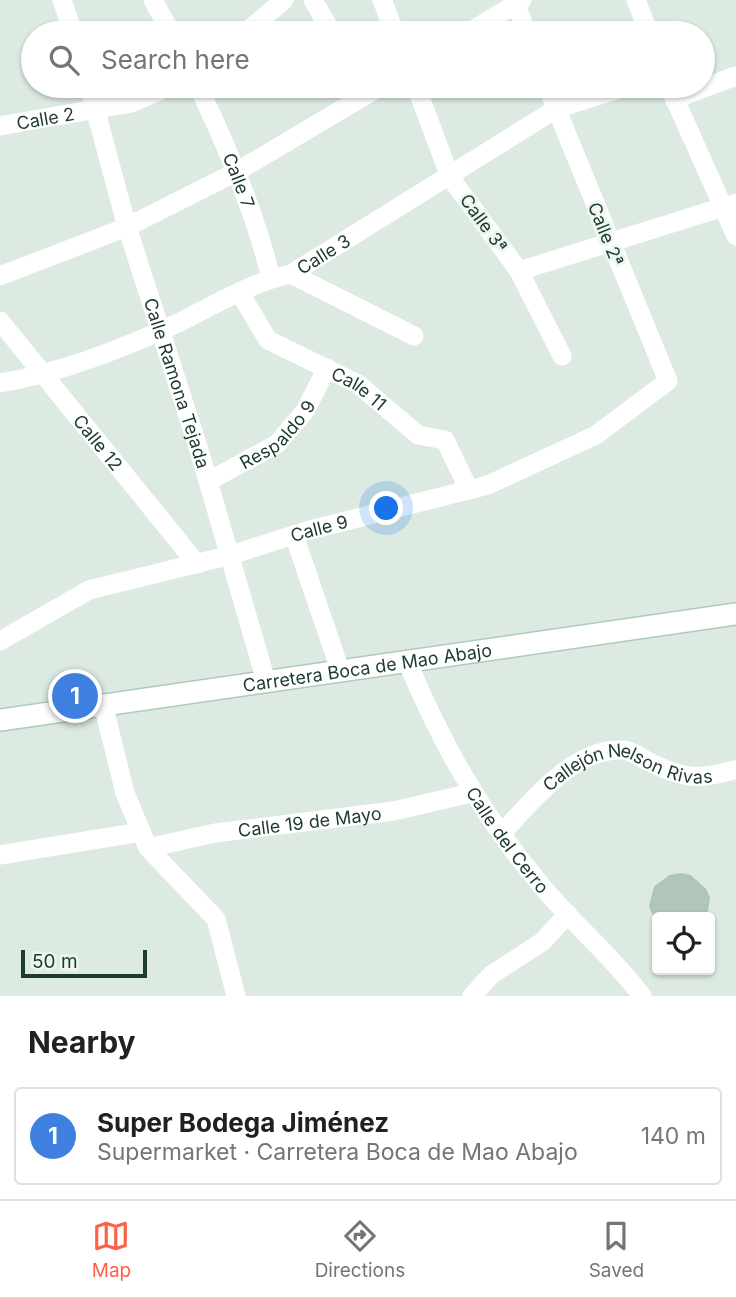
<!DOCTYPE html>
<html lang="en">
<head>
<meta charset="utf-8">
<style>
	:root { --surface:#fff; --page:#f6f6f6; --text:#202124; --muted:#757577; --line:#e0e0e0; --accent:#fd6147 }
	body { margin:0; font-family:Inter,sans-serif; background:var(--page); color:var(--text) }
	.controls { position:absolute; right:21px; bottom:21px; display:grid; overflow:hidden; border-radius:7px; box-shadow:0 2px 5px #0004 }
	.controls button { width:63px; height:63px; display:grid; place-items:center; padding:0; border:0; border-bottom:2px solid var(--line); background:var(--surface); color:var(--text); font:35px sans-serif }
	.scale { position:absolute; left:21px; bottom:18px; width:126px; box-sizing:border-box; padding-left:7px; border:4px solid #1d3a2f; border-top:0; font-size:19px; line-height:24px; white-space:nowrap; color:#1d3a2f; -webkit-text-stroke:5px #edf7f0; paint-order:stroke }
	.you { position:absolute; left:387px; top:509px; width:24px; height:24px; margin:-18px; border:5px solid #fff; border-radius:50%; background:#1a73e8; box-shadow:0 0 0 10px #1a73e833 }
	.badge { display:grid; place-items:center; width:46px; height:46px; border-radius:50%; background:var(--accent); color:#fff; font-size:23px; font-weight:700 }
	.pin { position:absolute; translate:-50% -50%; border:4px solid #fff; box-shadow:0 2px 7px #0006 }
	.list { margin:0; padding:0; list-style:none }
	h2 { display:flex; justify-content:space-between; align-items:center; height:91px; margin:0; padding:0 28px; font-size:30px }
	h2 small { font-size:23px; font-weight:400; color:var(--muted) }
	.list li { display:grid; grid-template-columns:46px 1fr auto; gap:21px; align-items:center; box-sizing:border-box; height:98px; margin:0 14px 14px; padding:0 14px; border:2px solid var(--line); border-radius:7px }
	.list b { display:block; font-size:26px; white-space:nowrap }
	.list p { margin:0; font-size:23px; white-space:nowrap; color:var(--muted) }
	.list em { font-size:23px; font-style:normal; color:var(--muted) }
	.icon { flex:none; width:38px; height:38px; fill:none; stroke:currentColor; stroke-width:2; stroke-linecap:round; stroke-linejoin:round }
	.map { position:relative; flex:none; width:736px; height:996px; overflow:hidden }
	.search { position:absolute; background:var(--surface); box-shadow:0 2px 5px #0004; left:21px; right:21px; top:21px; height:77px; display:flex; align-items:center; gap:18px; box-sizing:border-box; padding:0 24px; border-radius:38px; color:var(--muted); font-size:26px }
	.sheet { height:203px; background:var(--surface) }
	nav { display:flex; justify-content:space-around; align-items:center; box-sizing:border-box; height:98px; border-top:2px solid var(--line); background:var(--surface); font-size:19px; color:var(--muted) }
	nav a { display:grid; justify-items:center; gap:4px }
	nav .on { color:var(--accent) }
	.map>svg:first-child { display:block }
	.building { fill:#b1c5bb; stroke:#aec4b9; stroke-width:2 }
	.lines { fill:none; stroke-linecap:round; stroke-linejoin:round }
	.secondary-casing { stroke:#afcabd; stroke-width:24 }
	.street { stroke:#fff; stroke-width:19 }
	.secondary { stroke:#fff; stroke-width:21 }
	.labels { text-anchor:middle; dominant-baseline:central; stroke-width:6; stroke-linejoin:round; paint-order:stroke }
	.street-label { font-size:18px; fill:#1d3a2f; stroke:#edf7f0 }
</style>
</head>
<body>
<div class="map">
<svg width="736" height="996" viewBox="0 0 736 996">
	<rect width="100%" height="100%" fill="#dceae2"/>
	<path class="building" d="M680,874L690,876L705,889L709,898L706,917H657V924L650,906L655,887L670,876Z"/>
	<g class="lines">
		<g class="secondary-casing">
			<g id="secondary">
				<path id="s12" d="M0,720L736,614"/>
			</g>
		</g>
		<g class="street">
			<path d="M62,0L73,33"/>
			<path d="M153,0L171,33"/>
			<path d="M313,0L332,33"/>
			<path d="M382,0L395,33"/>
			<path d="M514,0L527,33"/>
			<path d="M636,0L649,33"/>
			<path d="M245,33L284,0"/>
			<path d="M468,33L522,0"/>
			<path id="s1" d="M89,86L127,227L199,450L266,681"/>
			<path id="s2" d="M198,86C228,149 254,210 271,278"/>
			<path d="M416,86L450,177L519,271L562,356"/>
			<path d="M669,86L736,236"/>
			<path d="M674,99L736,76"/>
			<path id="s3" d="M0,126L131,103L171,86"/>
			<path d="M519,271L736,203"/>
			<path d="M291,274L414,336"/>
			<path d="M0,276L127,227L238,171L381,86"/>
			<path id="s4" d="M240,293L268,340L358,384L418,435L445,440L469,490"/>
			<path id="s5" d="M0,321L197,564"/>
			<path id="s6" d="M0,383C61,373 122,349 178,323C214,305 252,282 291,274L556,109L628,86"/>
			<path id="s7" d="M209,481L277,444L305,411L327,368"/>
			<path d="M294,535L340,670"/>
			<path id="s8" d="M0,641L89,590L231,555L306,531L488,485L596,435L668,381L547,86"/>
			<path id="s9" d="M407,661C442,745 482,815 541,885C573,924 612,956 642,996"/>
			<path d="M103,704L125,793L148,848L216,919L236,996"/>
			<path id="s10" d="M501,834C531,802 573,748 622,750C630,750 640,757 647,761C682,778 696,781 734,770"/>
			<path id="s11" d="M148,848L215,833L394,811L471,793"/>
			<path d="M0,855L141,832"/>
			<path d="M472,996L491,975L542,942L568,914"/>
		</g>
		<use href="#secondary" class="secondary"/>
	</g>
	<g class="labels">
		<g class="street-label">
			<text stroke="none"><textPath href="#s3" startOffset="46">Calle 2</textPath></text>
			<text stroke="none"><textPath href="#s2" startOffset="103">Calle 7</textPath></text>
			<text transform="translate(484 223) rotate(54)">Calle 3ª</text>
			<text transform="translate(606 234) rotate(68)">Calle 2ª</text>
			<text stroke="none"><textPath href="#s6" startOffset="350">Calle 3</textPath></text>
			<text stroke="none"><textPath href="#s1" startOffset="310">Calle Ramona Tejada</textPath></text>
			<text stroke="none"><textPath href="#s4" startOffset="158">Calle 11</textPath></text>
			<text stroke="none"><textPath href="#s7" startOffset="84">Respaldo 9</textPath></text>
			<text stroke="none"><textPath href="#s5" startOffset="156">Calle 12</textPath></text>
			<text stroke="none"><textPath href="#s8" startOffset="341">Calle 9</textPath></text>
			<text stroke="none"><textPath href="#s12" startOffset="371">Carretera Boca de Mao Abajo</textPath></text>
			<text stroke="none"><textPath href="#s10" startOffset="156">Callejón Nelson Rivas</textPath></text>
			<text stroke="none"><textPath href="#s11" startOffset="164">Calle 19 de Mayo</textPath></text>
			<text stroke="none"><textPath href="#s9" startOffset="206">Calle del Cerro</textPath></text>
		</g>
	</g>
</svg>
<div class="controls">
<button><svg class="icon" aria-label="locate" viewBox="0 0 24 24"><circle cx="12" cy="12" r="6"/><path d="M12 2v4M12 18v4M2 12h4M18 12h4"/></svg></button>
</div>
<div class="scale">50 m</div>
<div class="you"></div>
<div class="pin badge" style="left:75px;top:696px;background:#3f7fe0">1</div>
<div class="search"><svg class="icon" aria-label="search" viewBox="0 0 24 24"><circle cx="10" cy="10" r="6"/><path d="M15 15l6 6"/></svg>Search here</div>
</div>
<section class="sheet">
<h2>Nearby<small></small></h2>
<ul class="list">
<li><span class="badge" style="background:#3f7fe0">1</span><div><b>Super Bodega Jiménez</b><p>Supermarket · Carretera Boca de Mao Abajo</p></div><em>140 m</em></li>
</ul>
</section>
<nav>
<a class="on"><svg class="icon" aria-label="map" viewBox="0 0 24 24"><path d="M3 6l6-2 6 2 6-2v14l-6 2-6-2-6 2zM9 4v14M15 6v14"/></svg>Map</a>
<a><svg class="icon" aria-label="directions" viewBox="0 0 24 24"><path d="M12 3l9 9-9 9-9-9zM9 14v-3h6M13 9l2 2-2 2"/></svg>Directions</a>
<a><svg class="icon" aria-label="saved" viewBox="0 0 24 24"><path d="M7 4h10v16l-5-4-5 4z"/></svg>Saved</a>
</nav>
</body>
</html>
